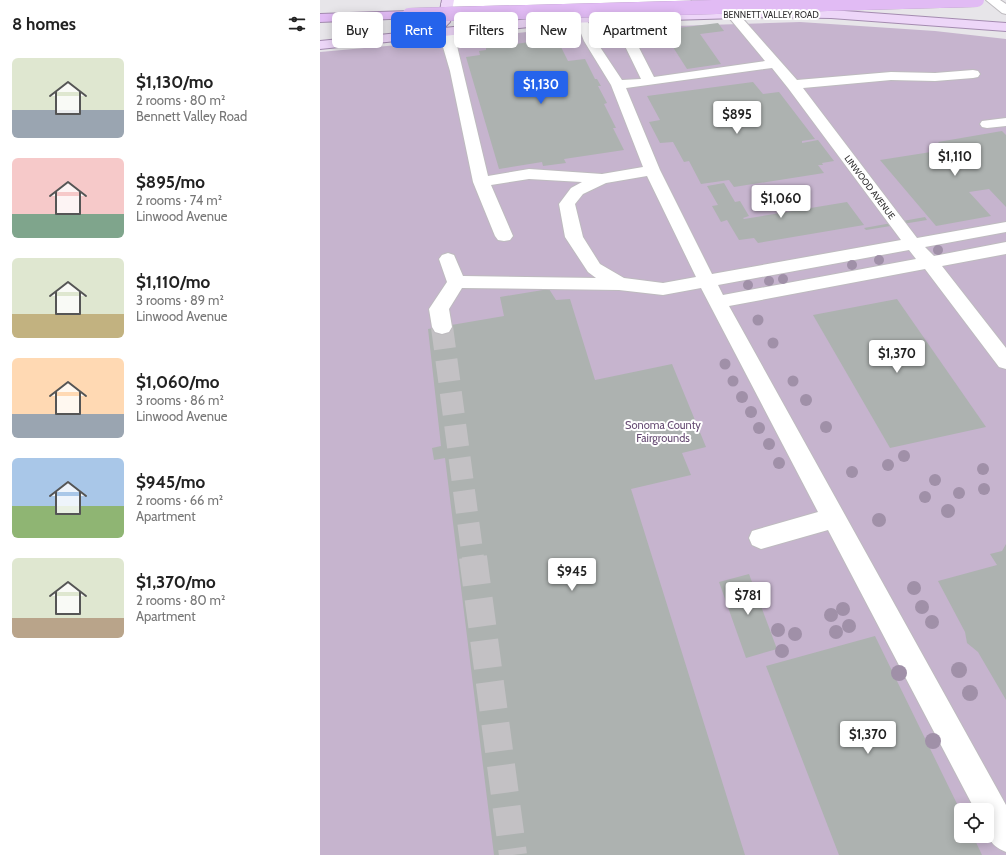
<!DOCTYPE html>
<html lang="en">
<head>
<meta charset="utf-8">
<style>
  body { margin:0; font-family:Cabin,sans-serif; background:#f2f2f2; color:#222; height:100vh; display:flex; flex-direction:column; font-size:15px; white-space:nowrap }
  * { box-sizing:border-box; margin:0 }
  p { font-size:13px; color:#767676 }
  .icon { flex:none; width:22px; height:22px; fill:none; stroke:currentColor; stroke-width:2; stroke-linecap:round; stroke-linejoin:round }
  .map { position:relative; flex:1; overflow:hidden }
  .side { display:flex; flex-direction:column; background:#fff; width:320px }
  .side>* { flex:none }
  .banner { position:absolute; left:12px; top:12px; width:380px; height:36px; display:flex; gap:8px }
  .controls { position:absolute; left:634px; top:803px; display:grid; gap:8px }
  .controls a { display:grid; place-items:center; width:40px; height:40px; border-radius:6px; background:#fff; box-shadow:0 2px 10px #0003; font-size:20px }
  .price { position:absolute; translate:-50% -34px; padding:0 9px; border-radius:4px; background:#fff; color:#222; font-size:13px; line-height:26px; filter:drop-shadow(0 1px 2px #0008) }
  .price::after { content:''; position:absolute; left:50%; top:24px; width:12px; height:9px; margin-left:-6px; background:inherit; clip-path:polygon(0 0,100% 0,50% 100%) }
  .price.selected { background:#2563eb; color:#fff }
  ul { padding:0; list-style:none }
  li { display:flex; align-items:center; gap:12px; height:100px; padding:0 12px }
  li span { display:grid; place-items:center; flex:none; width:112px; height:80px; border-radius:6px; color:#555 }
  li>.icon { margin-inline-start:auto }
  span .icon { width:48px; height:48px; fill:#fffc; stroke-width:1 }
  li b { font-size:17px }
  h2 { display:flex; justify-content:space-between; align-items:center; height:48px; padding:0 12px; font-size:17px }
  .pill { padding:0 14px; border-radius:6px; background:#fff; box-shadow:0 2px 10px #0003; font-size:14px; line-height:36px }
  .pill.selected { background:#2563eb; color:#fff }
  main { display:flex; flex:1; min-height:0 }
  .map>svg:first-child { display:block }
</style>
</head>
<body>
<main>
<section class="side">
<h2>8 homes<svg class="icon" aria-label="filters" viewBox="0 0 24 24"><path d="M4 7h16M4 17h16"/><circle cx="9" cy="7" r="2"/><circle cx="15" cy="17" r="2"/></svg></h2>
<ul>
<li><span style="background:linear-gradient(#dfe7d0 65%,#9aa5b1 0)"><svg class="icon" aria-label="home" viewBox="0 0 24 24"><path d="M3 11l9-7 9 7M6 9v11h12V9"/></svg></span><div><b>$1,130/mo</b><p>2 rooms · 80 m²</p><p>Bennett Valley Road</p></div></li>
<li><span style="background:linear-gradient(#f6c9c9 70%,#7fa58c 0)"><svg class="icon" aria-label="home" viewBox="0 0 24 24"><path d="M3 11l9-7 9 7M6 9v11h12V9"/></svg></span><div><b>$895/mo</b><p>2 rooms · 74 m²</p><p>Linwood Avenue</p></div></li>
<li><span style="background:linear-gradient(#dfe7d0 70%,#c2b280 0)"><svg class="icon" aria-label="home" viewBox="0 0 24 24"><path d="M3 11l9-7 9 7M6 9v11h12V9"/></svg></span><div><b>$1,110/mo</b><p>3 rooms · 89 m²</p><p>Linwood Avenue</p></div></li>
<li><span style="background:linear-gradient(#ffd9b3 70%,#9aa5b1 0)"><svg class="icon" aria-label="home" viewBox="0 0 24 24"><path d="M3 11l9-7 9 7M6 9v11h12V9"/></svg></span><div><b>$1,060/mo</b><p>3 rooms · 86 m²</p><p>Linwood Avenue</p></div></li>
<li><span style="background:linear-gradient(#a9c7e8 60%,#8fb573 0)"><svg class="icon" aria-label="home" viewBox="0 0 24 24"><path d="M3 11l9-7 9 7M6 9v11h12V9"/></svg></span><div><b>$945/mo</b><p>2 rooms · 66 m²</p><p>Apartment</p></div></li>
<li><span style="background:linear-gradient(#dfe7d0 75%,#b9a48a 0)"><svg class="icon" aria-label="home" viewBox="0 0 24 24"><path d="M3 11l9-7 9 7M6 9v11h12V9"/></svg></span><div><b>$1,370/mo</b><p>2 rooms · 80 m²</p><p>Apartment</p></div></li>
</ul>
</section>
<div class="map">
<svg width="686" height="855" viewBox="0 0 686 855">
  <rect width="100%" height="100%" fill="#e7e5e9"/>
  <path fill="#c6b4ce" fill-rule="evenodd" d="M480 22 615 31 686 39V855H0V52L89 44 226 30ZM641 810H667V836H641Z"/>
  <g fill="#adb2b0">
    <path d="M398 23 404 31 380 34 401 64 367 69 342 30Z"/>
    <path d="M217 41 219 44 226 43 227 47 240 45 248 61 265 59 275 79H277L281 86H278L287 103 284 104 296 128H293L304 150 244 159 246 163 223 166 222 162 179 169 146 57 160 55 159 51 166 50V48Z"/>
    <path d="M433 82 443 94 459 92 495 139 482 141V143L498 140 514 161 502 163 503 165H498L504 173 414 187 409 180 381 184 369 161 364 162 353 142 340 143 329 122 340 120 327 96Z"/>
    <path d="M682 131 686 135V207L669 189 649 192 671 216 616 226 560 160 611 152 612 154 627 151 618 142Z"/>
    <path d="M404 183 415 202 420 201 429 216 423 218 424 219 527 202 544 225 438 243 434 238 419 240 407 220 401 222 392 206 398 205 387 186Z"/>
    <path d="M605 217 607 220 546 230 544 228Z"/>
    <path d="M229 289 236 300 250 299 275 380 352 364 386 447 362 453 371 475 311 489 425 855H174L125 458 114 460 112 448 121 446 108 329 184 316 180 297Z"/>
    <path d="M577 299 666 427 570 448 493 315Z"/>
    <path d="M686 544V700L658 652 647 643 645 632 618 581 677 565 670 554 682 551Z"/>
    <path d="M429 574 457 649 426 658 399 582Z"/>
    <path d="M555 636 641 812V836H653L662 855H519L446 666Z"/>
  </g>
  <g fill="none" stroke-linecap="round" stroke-linejoin="round">
    <path stroke="#c3c1c4" stroke-width="22" stroke-dasharray="22 11" stroke-linecap="butt" d="M122 327 153 558"/>
    <path stroke="#c3c1c4" stroke-width="28" stroke-dasharray="28 14" stroke-linecap="butt" d="M153 557 193 855"/>
    <g stroke="#bebbbf" stroke-width="2">
      <g id="minor">
        <path d="M127 0H371L369 3 365 4 123 7 121 4 123 1Z"/>
        <path d="M666 0H680L686 4V14L682 13Z"/>
        <path d="M412 10 416 11 477 80 571 72 615 73 653 70 658 71 660 74 658 77 653 78 615 81 571 80 483 88 597 238 686 222V232L605 247 614 256 686 242V254L622 266 686 348V369L679 367 605 269 409 306 686 805V852C664 843 667 831 667 810H655L508 530 441 549 432 545 429 538 432 531 498 512 381 288 343 295 299 290 142 288 129 309 132 327 129 332 122 334 115 332 112 327 109 309 127 282 119 259 122 255 128 253 134 255 143 276 276 278 268 272 245 237 239 204 251 188 262 182 209 179 171 185 193 236 190 240 184 241 178 240 175 236 153 182 130 71 123 47V32L125 29H133L168 176 209 169 282 174 323 167 291 85 264 41 255 18 257 15H265L275 37 295 34 314 38 334 77 445 61 406 14 408 11ZM295 42 304 44 321 79 302 80 278 44ZM452 68 468 88 581 240 392 274 340 170 306 88ZM327 176 376 277 343 283 304 278 280 264 263 237 255 204 263 194 286 183ZM589 250 596 259 403 295 398 285Z"/>
        <path d="M686 118V126L667 128 662 127 660 124 662 121Z"/>
      </g>
    </g>
    <g stroke="#a48bb0" stroke-width="2">
      <path id="major" d="M122 0H134L130 22 124 28 246 15 451 9 511 10 686 23V31L511 18 451 17 246 23 0 49V41L108 30 118 21Z"/>
    </g>
    <g stroke="#a48bb0" stroke-width="2">
      <path id="highway" d="M89 11 93 12 95 15 93 18 0 22V14Z"/>
    </g>
    <use href="#minor" fill="#fff" fill-rule="evenodd"/>
    <use href="#major" fill="#edd6f8" fill-rule="evenodd"/>
    <use href="#highway" fill="#e1bbf4" fill-rule="evenodd"/>
    <g stroke="#a48bb0" stroke-width="14" stroke-linecap="butt">
      <path id="highway-bridge" d="M89 15 657 0"/>
    </g>
    <use href="#highway-bridge" stroke="#e1bbf4" stroke-width="14"/>
  </g>
  <g fill="#a090a8">
    <circle cx="618" cy="250" r="5"/>
    <circle cx="559" cy="260" r="5"/>
    <circle cx="532" cy="265" r="5"/>
    <circle cx="463" cy="279" r="5"/>
    <circle cx="449" cy="281" r="5"/>
    <circle cx="428" cy="285" r="5"/>
    <circle cx="438" cy="320" r="5.5"/>
    <circle cx="453" cy="343" r="5.5"/>
    <circle cx="405" cy="364" r="5.5"/>
    <circle cx="413" cy="381" r="5.5"/>
    <circle cx="473" cy="381" r="5.5"/>
    <circle cx="422" cy="397" r="6"/>
    <circle cx="486" cy="400" r="6"/>
    <circle cx="431" cy="412" r="6"/>
    <circle cx="506" cy="427" r="6"/>
    <circle cx="439" cy="428" r="6"/>
    <circle cx="449" cy="444" r="6"/>
    <circle cx="584" cy="456" r="6"/>
    <circle cx="459" cy="463" r="6"/>
    <circle cx="568" cy="465" r="6"/>
    <circle cx="663" cy="469" r="6"/>
    <circle cx="532" cy="472" r="6"/>
    <circle cx="615" cy="480" r="6"/>
    <circle cx="664" cy="489" r="6"/>
    <circle cx="639" cy="493" r="6"/>
    <circle cx="605" cy="497" r="6"/>
    <circle cx="628" cy="511" r="7"/>
    <circle cx="559" cy="520" r="7"/>
    <circle cx="594" cy="588" r="7"/>
    <circle cx="602" cy="607" r="7"/>
    <circle cx="523" cy="609" r="7"/>
    <circle cx="511" cy="615" r="7"/>
    <circle cx="612" cy="622" r="7"/>
    <circle cx="529" cy="626" r="7"/>
    <circle cx="458" cy="630" r="7"/>
    <circle cx="516" cy="632" r="7"/>
    <circle cx="475" cy="634" r="7"/>
    <circle cx="462" cy="651" r="7"/>
    <circle cx="639" cy="670" r="8"/>
    <circle cx="579" cy="673" r="8"/>
    <circle cx="650" cy="693" r="8"/>
    <circle cx="613" cy="741" r="8"/>
  </g>
  <g text-anchor="middle" dominant-baseline="central" stroke-width="4" stroke-linejoin="round" paint-order="stroke">
    <g font-size="9" fill="#323132" stroke="#fff">
      <text x="451" y="14">BENNETT VALLEY ROAD</text>
      <text transform="translate(550 187) rotate(53)">LINWOOD AVENUE</text>
    </g>
    <g font-size="11" fill="#654a72" stroke="#fff">
      <text x="343" y="425">Sonoma County<tspan x="343" dy="13">Fairgrounds</tspan></text>
    </g>
  </g>
</svg>
<div class="controls">
<a><svg class="icon" aria-label="locate" viewBox="0 0 24 24"><circle cx="12" cy="12" r="6"/><path d="M12 2v4M12 18v4M2 12h4M18 12h4"/></svg></a>
</div>
<b class="price selected" style="left:221px;top:105px">$1,130</b>
<b class="price" style="left:417px;top:135px">$895</b>
<b class="price" style="left:635px;top:177px">$1,110</b>
<b class="price" style="left:461px;top:219px">$1,060</b>
<b class="price" style="left:577px;top:374px">$1,370</b>
<b class="price" style="left:252px;top:592px">$945</b>
<b class="price" style="left:428px;top:616px">$781</b>
<b class="price" style="left:548px;top:755px">$1,370</b>
<div class="banner">
<a class="pill">Buy</a>
<a class="pill selected">Rent</a>
<a class="pill">Filters</a>
<a class="pill">New</a>
<a class="pill">Apartment</a>
</div>
</div>
</main>
</body>
</html>
